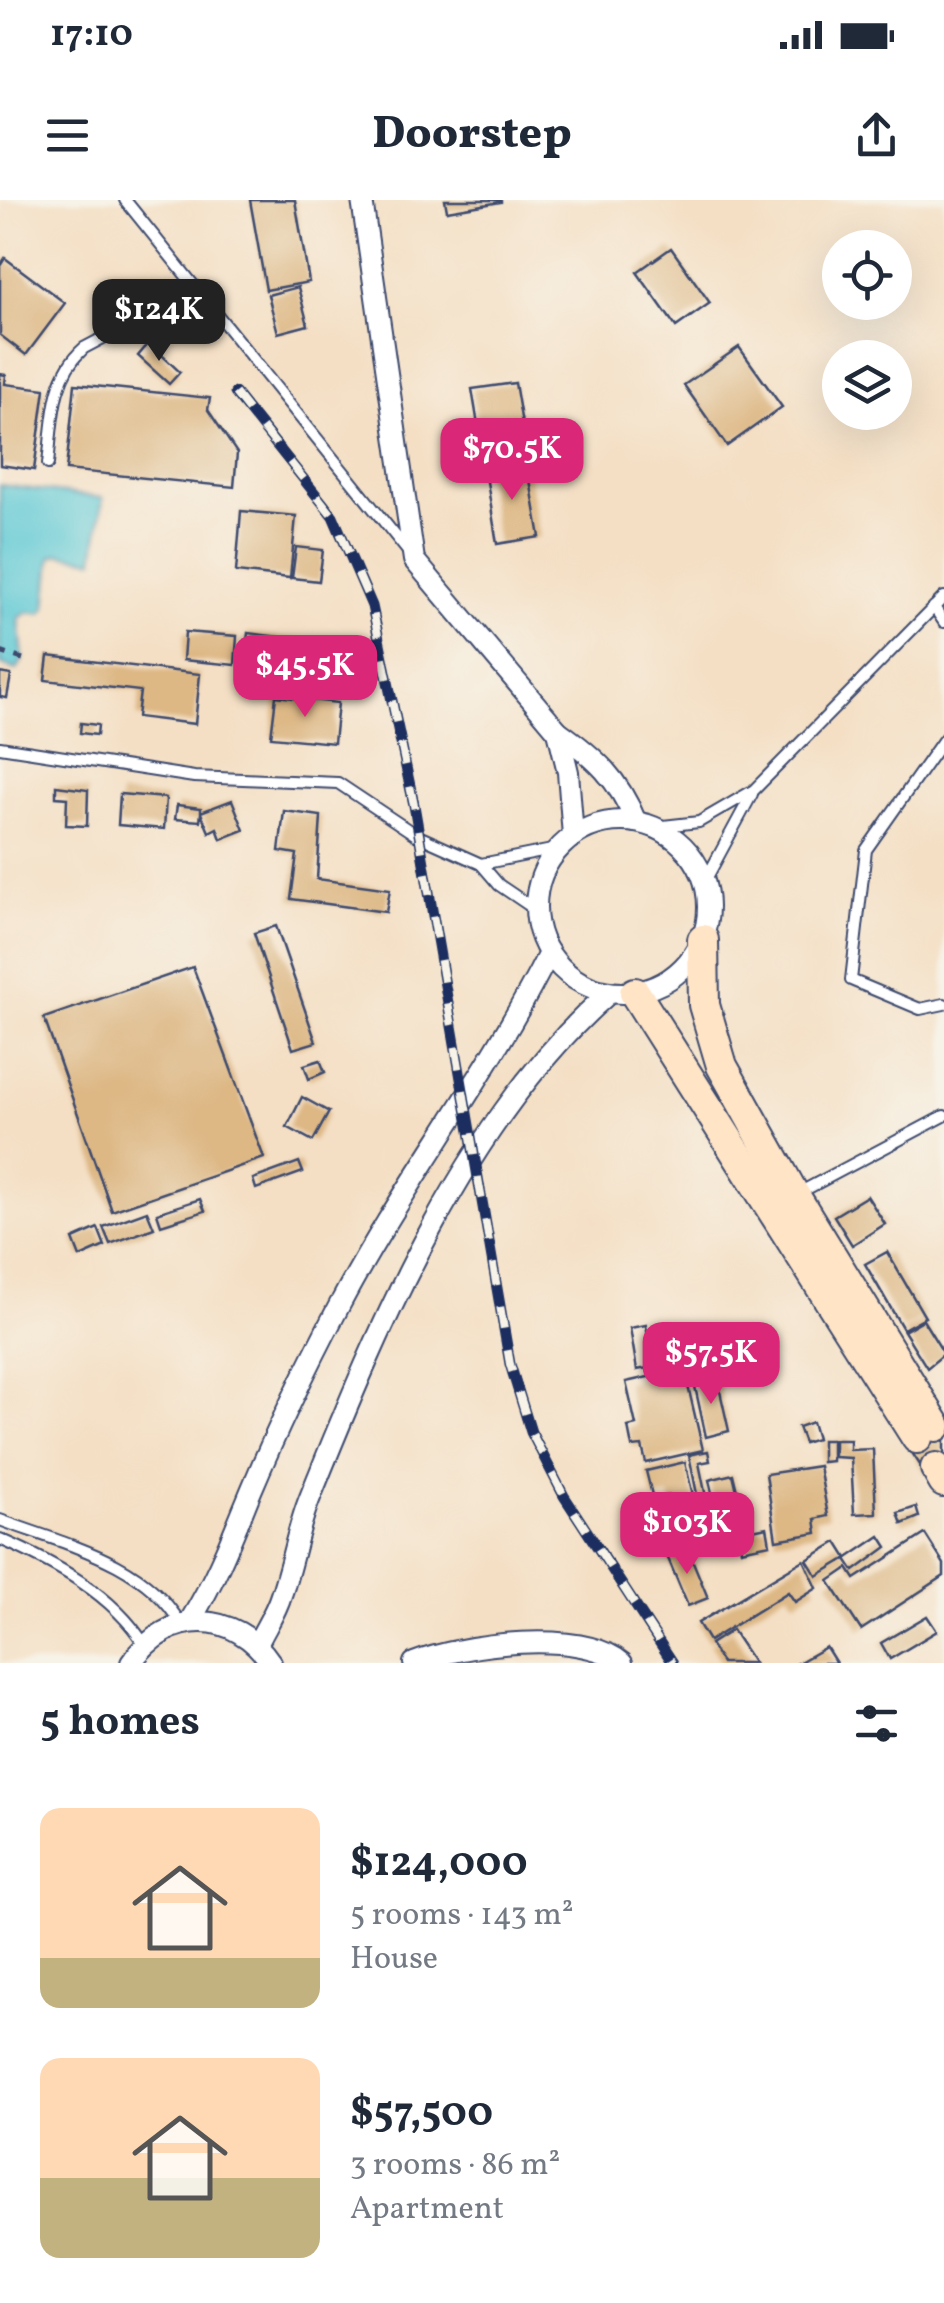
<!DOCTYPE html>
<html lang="en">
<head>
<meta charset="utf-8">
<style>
  body { margin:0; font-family:Vollkorn,serif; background:#f6f6f7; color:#1f2937; height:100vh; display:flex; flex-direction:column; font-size:38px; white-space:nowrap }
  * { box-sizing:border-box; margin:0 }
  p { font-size:32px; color:#747a83 }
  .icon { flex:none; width:55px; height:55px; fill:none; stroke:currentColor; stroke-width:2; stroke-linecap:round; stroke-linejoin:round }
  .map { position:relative; height:1463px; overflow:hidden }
  .side { display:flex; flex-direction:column; background:#fff; flex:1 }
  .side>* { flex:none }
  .fabs { position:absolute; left:822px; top:30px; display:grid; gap:20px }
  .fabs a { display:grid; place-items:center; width:90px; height:90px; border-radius:50%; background:#fff; box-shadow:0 10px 40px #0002; font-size:50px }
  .price { position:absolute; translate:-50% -85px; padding:0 22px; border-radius:20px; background:#db2777; color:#fff; font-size:32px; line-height:65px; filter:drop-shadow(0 2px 5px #0008) }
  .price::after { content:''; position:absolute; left:50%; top:60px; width:30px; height:22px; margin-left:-15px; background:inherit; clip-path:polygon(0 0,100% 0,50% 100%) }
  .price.selected { background:#222; color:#fff }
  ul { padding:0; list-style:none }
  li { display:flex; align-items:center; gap:30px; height:250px; padding:0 40px }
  li span { display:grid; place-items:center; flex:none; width:280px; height:200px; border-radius:20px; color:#555 }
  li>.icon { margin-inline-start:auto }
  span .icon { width:120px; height:120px; fill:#fffc; stroke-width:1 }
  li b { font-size:42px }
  h2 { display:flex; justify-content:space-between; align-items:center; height:120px; padding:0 40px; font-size:42px }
  .status { display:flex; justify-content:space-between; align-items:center; height:70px; padding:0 50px; background:#fff; direction:ltr }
  .status svg { height:28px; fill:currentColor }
  header { display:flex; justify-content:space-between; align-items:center; height:130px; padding:0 40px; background:#fff; font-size:45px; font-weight:800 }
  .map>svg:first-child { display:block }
</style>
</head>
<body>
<div class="status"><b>17:10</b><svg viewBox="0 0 49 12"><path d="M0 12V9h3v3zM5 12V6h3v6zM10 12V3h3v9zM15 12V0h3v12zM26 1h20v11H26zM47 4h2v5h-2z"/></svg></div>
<header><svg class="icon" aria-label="menu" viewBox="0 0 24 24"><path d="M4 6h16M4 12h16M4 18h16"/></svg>Doorstep<svg class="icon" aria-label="share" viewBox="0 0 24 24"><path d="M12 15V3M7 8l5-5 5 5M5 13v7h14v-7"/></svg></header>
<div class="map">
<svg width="944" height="1463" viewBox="0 0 944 1463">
  <rect width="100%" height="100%" fill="#f7f3e8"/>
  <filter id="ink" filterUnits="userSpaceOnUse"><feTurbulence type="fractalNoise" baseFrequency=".01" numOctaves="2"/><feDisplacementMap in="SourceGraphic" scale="20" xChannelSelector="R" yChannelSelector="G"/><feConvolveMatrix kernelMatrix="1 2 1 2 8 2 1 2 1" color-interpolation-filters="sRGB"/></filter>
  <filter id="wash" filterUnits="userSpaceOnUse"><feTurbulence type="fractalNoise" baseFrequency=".0048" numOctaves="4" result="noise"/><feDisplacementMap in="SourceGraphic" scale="40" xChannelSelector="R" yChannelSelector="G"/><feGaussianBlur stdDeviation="2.25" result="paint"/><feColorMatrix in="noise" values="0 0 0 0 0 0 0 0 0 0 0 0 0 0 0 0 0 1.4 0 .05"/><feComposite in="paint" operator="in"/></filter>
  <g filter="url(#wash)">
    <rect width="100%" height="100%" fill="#f4dfc4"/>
    <path fill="#5dc9d5" stroke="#3c7c9a" stroke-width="2.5" d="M0 285 103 298 94 360 58 354 51 357 46 408 41 414 28 412 19 418 23 459 17 470 0 464Z"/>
    <g id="blocks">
      <g fill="#ddb784">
        <path d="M250 0H295L309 82 266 90Z"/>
        <path d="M445 0H501V2L447 11Z"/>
        <path d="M671 48 710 103 676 127 637 72Z"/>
        <path d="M5 58 65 103 26 155 0 135V66Z"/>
        <path d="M298 87 308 125 278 133 268 95Z"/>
        <path d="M149 143 180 172 169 184 138 156Z"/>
        <path d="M739 147 782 207 727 246 684 185Z"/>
        <path d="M0 174 6 175 5 184 45 189 34 270 0 265Z"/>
        <path d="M515 183 528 259 485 266 472 189Z"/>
        <path d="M75 184 210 198 208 210 237 253 234 287 66 270Z"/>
        <path d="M527 263 540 337 497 344 485 269Z"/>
        <path d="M241 311 296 316 290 378 236 372Z"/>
        <path d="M296 347 323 350 319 381 292 378Z"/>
        <path d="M185 432 237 436 235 465 183 460Z"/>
        <path d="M248 433 342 445 337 486 243 473Z"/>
        <path d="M48 456 200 474 195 524 137 517 140 491 45 480Z"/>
        <path d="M0 473 11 475 7 498 0 497Z"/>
        <path d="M276 496 338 503 334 543 271 537Z"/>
        <path d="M81 523 98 525 97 535 80 533Z"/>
        <path d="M56 586 88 590 87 626 66 625 67 598 56 597Z"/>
        <path d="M120 594 166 598 164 629 118 625Z"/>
        <path d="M232 600 244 630 221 639 217 628 209 632 201 613 200 621 175 619 177 605 201 608V612Z"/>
        <path d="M284 611 321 616 317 679 390 689 386 712 291 699 297 654 279 651Z"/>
        <path d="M276 726 316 842 293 849 254 733Z"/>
        <path d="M193 767 264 958 112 1011 44 818Z"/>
        <path d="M320 860 325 872 309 879 304 865Z"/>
        <path d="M302 897 329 912 313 941 287 927Z"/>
        <path d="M299 962 303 972 256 989 253 979Z"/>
        <path d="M867 996 885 1024 852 1045 834 1016Z"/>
        <path d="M200 999 205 1011 161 1025 157 1013Z"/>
        <path d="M147 1011 154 1028 110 1044 103 1027Z"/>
        <path d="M98 1028 105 1046 80 1057 73 1039Z"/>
        <path d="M887 1052 925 1117 903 1129 865 1064Z"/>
        <path d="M923 1120 944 1154 927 1168 904 1131Z"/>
        <path d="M646 1125 653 1167 637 1170 630 1128Z"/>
        <path d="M684 1169 703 1250 646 1263 642 1246 632 1247 628 1227 636 1225 626 1182Z"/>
        <path d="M717 1178 729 1231 706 1237 694 1182Z"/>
        <path d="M944 1221V1263L926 1274 907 1245Z"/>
        <path d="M812 1222 817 1239 804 1243 798 1227Z"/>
        <path d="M822 1240H832V1261L822 1262Z"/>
        <path d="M834 1240H850V1250L873 1249 876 1313 854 1314 851 1258 834 1257Z"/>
        <path d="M708 1251 710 1261 699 1263 706 1297 698 1299 689 1255Z"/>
        <path d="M685 1262 701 1329 678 1334 669 1295 653 1299 646 1271Z"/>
        <path d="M819 1266 828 1316 815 1319 817 1333 776 1340 766 1274Z"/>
        <path d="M733 1274 744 1320 704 1329 699 1310 715 1306 709 1280Z"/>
        <path d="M916 1307 919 1317 902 1324 898 1313Z"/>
        <path d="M767 1327 770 1344 741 1350 738 1333Z"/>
        <path d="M925 1334 944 1364V1376L861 1430 829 1381 848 1368 855 1379Z"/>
        <path d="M880 1336 887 1347 854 1371 846 1359Z"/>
        <path d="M837 1342 847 1358 817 1376 807 1360Z"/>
        <path d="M687 1347 708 1398 688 1406 667 1356Z"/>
        <path d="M804 1360 817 1388 795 1402 788 1392 709 1441 698 1423Z"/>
        <path d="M927 1416 937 1431 890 1459 881 1443Z"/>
        <path d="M732 1430 754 1463H722L710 1444Z"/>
        <path d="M826 1447 836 1463H798Z"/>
      </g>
    </g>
  </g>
  <g filter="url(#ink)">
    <use href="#blocks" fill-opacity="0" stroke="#3c496d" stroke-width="2.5"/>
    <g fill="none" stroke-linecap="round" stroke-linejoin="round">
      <g stroke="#3c496d" stroke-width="14">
        <g id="lane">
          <path d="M125 0 410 354"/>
          <path d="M48 264C53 222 51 177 84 148L198 88"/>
          <path d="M934 407 944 422"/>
          <path d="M944 539 866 650 851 780 920 809 944 804"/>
          <path d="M0 547 194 577 338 583 416 635 481 664 499 685 536 710"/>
          <path d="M654 627 699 622 754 590 944 397"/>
          <path d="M481 664 557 649"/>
          <path d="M705 681 752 594"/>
          <path d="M795 995 944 916"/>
          <path d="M0 1320C64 1344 144 1361 180 1423"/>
          <path d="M0 1339C53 1362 113 1394 144 1444"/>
        </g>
      </g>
      <g stroke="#3c496d" stroke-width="24">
        <g id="street">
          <path d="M362 0 414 360 558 531"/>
          <circle cx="622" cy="707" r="86"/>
          <path d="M573 636 568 572 558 531C596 558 618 578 636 622"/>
          <path d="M190 1421C216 1379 232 1337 251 1291 277 1229 308 1165 339 1106 403 984 488 876 549 753"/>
          <path d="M258 1443C265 1428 276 1412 281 1395 292 1364 297 1331 309 1300 379 1126 465 919 609 793"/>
          <path d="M131 1463C168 1408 235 1409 271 1463"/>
          <path d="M414 1463C462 1444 581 1428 622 1463"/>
        </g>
      </g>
      <g stroke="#3c496d" stroke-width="34">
        <g id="secondary">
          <path d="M703 740 704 805 722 866 794 995 936 1226"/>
          <path d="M635 793 917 1238"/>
          <path d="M936 1268 944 1282"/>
        </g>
      </g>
      <path stroke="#3c496d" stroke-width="5" stroke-dasharray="8 8" stroke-linecap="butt" d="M0 452 23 459"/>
      <use href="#lane" stroke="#fff" stroke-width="10"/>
      <use href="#street" stroke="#fff" stroke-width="20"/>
      <use href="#secondary" stroke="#ffe4c6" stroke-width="30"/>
      <g stroke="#1b2f5e" stroke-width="11">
        <path id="rail" d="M235 193 333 316 372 406 414 605 510 1164 531 1232 564 1296 673 1463"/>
      </g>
      <use href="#rail" stroke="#f7f3e8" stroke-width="8" stroke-dasharray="22" stroke-linecap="butt"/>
    </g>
  </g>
</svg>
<div class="fabs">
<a><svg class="icon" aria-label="locate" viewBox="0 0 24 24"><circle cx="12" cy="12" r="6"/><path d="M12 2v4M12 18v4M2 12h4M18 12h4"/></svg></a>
<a><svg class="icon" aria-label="layers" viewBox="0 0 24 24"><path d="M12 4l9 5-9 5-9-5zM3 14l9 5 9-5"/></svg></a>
</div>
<b class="price selected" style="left:159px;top:164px">$124K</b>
<b class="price" style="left:512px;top:303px">$70.5K</b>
<b class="price" style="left:305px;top:520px">$45.5K</b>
<b class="price" style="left:711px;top:1207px">$57.5K</b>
<b class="price" style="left:687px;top:1377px">$103K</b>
</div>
<section class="side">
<h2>5 homes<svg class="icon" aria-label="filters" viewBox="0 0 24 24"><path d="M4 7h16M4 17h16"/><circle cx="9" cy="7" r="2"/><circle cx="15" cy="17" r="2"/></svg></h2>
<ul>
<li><span style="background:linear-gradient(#ffd9b3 75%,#c2b280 0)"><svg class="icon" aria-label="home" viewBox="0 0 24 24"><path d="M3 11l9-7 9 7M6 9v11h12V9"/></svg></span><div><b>$124,000</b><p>5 rooms · 143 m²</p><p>House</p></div></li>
<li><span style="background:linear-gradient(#ffd9b3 60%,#c2b280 0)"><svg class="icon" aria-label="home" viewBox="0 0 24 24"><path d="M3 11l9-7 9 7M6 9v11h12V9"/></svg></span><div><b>$57,500</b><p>3 rooms · 86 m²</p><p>Apartment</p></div></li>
</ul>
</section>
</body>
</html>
